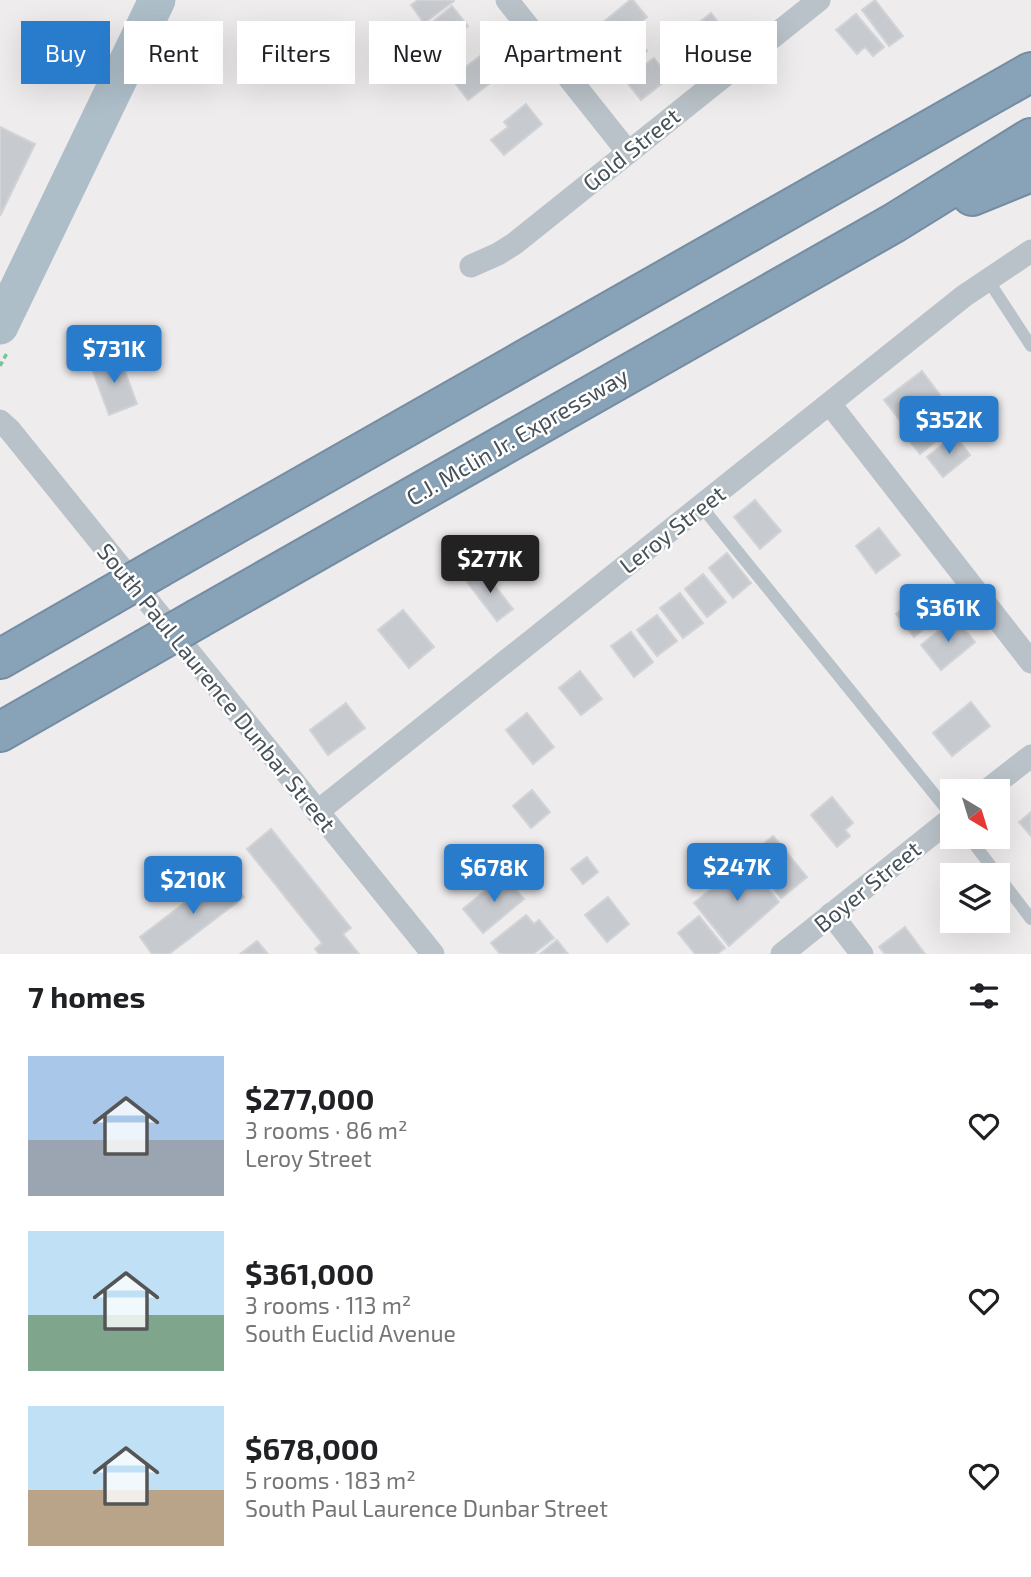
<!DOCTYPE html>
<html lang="en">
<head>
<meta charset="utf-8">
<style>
  body { margin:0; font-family:"Exo 2",sans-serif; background:#f2f2f2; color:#202124; height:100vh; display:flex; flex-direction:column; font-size:26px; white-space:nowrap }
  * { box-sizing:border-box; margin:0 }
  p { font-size:23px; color:#757577 }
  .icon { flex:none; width:38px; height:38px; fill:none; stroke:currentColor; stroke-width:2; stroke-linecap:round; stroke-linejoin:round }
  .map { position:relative; height:954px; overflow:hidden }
  .panel { display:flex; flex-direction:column; background:#fff; flex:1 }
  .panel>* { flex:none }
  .top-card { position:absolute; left:21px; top:21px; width:990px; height:63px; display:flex; gap:14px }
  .needle { width:46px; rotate:142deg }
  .buttons { position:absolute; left:940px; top:779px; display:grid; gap:14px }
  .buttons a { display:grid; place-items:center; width:70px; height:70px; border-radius:0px; background:#fff; box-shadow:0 7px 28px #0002; font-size:35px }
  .price { position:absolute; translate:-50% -60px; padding:0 16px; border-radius:7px; background:#297ccc; color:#fff; font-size:23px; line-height:46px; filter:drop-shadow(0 2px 4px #0008) }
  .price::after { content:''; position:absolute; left:50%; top:42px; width:21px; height:16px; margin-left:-10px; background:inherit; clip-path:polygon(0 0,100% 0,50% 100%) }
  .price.selected { background:#222; color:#fff }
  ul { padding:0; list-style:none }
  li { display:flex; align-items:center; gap:21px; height:175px; padding:0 28px }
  li span { display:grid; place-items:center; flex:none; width:196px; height:140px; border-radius:0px; color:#555 }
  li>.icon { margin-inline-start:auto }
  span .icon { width:84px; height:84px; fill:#fffc; stroke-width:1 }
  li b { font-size:30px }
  h2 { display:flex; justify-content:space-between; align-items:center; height:84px; padding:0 28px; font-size:30px }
  .chip { padding:0 24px; border-radius:0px; background:#fff; box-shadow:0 7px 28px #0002; font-size:24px; line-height:63px }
  .chip.selected { background:#297ccc; color:#fff }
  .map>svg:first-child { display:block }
</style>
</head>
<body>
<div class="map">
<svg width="1031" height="954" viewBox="0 0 1031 954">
  <rect width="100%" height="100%" fill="#efeced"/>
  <g fill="#c7cacf" stroke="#d1d3d7" stroke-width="2">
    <path d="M418 0H454V1L424 23 411 5Z"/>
    <path d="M630 0H633L647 17 615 44 600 25Z"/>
    <path d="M875 0 903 36 889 46 862 10Z"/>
    <path d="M452 6 468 26 433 56 417 35Z"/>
    <path d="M711 13 723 28 707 41 695 26Z"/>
    <path d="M856 14 884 47 873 56 865 47 857 54 836 30Z"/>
    <path d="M633 32 647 51 620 72 606 53Z"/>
    <path d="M495 45 511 67 468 100 451 78Z"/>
    <path d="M654 58 669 78 641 100 625 80Z"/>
    <path d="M526 104 542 124 504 155 491 140 508 127 504 122Z"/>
    <path d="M0 127 35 144 0 216Z"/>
    <path d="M119 355 137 404 109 415 91 366Z"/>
    <path d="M922 371 940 395 902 423 884 400Z"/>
    <path d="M934 407 952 428 920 454 903 433Z"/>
    <path d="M955 435 970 455 943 477 927 457Z"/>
    <path d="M755 500 781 531 760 549 734 517Z"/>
    <path d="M879 528 900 555 876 573 856 546Z"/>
    <path d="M727 553 751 583 733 598 709 568Z"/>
    <path d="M482 569 513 609 497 621 467 582Z"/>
    <path d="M703 574 726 602 707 617 685 589Z"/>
    <path d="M928 587 947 610 914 637 896 614Z"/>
    <path d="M680 593 703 623 683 638 660 608Z"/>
    <path d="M403 610 434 647 409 668 378 630Z"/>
    <path d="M657 615 677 641 657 656 637 630Z"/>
    <path d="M955 618 975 642 941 670 921 645Z"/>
    <path d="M631 632 653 662 634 677 611 646Z"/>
    <path d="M580 671 602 699 581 715 559 688Z"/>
    <path d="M971 702 990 726 952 756 933 733Z"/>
    <path d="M346 703 365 728 328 755 310 730Z"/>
    <path d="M527 713 554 747 533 764 506 730Z"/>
    <path d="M532 790 550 812 531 828 513 806Z"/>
    <path d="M832 797 853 823 845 830 850 836 837 847 811 815Z"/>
    <path d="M1031 812V836L1019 822Z"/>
    <path d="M271 829 351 928 343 934 359 954H319L315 949 322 943 247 849Z"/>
    <path d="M773 836 807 877 781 898 747 858Z"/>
    <path d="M587 857 598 872 583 884 571 869Z"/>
    <path d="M746 861 779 902 729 946 694 903Z"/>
    <path d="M225 872 244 897 169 954H152L140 937Z"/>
    <path d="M504 875 524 899 483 933 463 909Z"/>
    <path d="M608 897 629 924 607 942 585 915Z"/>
    <path d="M526 915 534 924 539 920 554 938 533 954H500L491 943Z"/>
    <path d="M699 916 725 948 717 954H695L678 933Z"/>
    <path d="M905 927 925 954H885L879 947Z"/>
    <path d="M557 940 568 954H540Z"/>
    <path d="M257 941 268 954H240Z"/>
  </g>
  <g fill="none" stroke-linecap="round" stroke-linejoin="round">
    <g stroke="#748da3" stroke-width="42">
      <g id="motorway">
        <path d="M972 196 1031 172"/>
        <path d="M160 567 1031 72"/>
        <path d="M199 618 894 223 1031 138"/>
        <path d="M0 659 108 597"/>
        <path d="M0 732 145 649"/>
      </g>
    </g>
    <path stroke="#79c49a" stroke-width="3.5" stroke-dasharray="5 3.5" stroke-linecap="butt" d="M0 366 7 353"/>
    <g stroke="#b9c2c8" stroke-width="12">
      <path d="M988 280 1031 346"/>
      <path d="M701 506 952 816"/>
      <path d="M968 836 1031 919"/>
    </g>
    <g stroke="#b9c2c8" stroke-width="23">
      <path d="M507 0 627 151"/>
      <path d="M471 266 498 254 514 244 819 0"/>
      <path d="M830 404 1031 662"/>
      <path d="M0 421 9 429 433 954"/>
      <path d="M986 791 1031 756"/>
      <path d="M317 812 964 296 1031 251"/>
      <path d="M831 914 862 954"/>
      <path d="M782 954 952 818"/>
    </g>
    <path stroke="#aebec9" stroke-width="37" d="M0 326 157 0"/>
    <use href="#motorway" stroke="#88a2b7" stroke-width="38"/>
    <g stroke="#748da3" stroke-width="42" stroke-linecap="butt">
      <g id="motorway-bridge">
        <path d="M108 597 160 567"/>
        <path d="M145 649 199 618"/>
      </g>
    </g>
    <use href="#motorway-bridge" stroke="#88a2b7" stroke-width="38"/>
  </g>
  <g text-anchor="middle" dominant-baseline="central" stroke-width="5" stroke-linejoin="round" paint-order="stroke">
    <g font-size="23" fill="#475158" stroke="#fff">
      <text transform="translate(631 149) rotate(-39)">Gold Street</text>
      <text transform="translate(517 436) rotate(-30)">C.J. Mclin Jr. Expressway</text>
      <text transform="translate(672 529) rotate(-38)">Leroy Street</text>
      <text transform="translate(217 687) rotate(51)">South Paul Laurence Dunbar Street</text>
      <text transform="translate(867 886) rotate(-39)">Boyer Street</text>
    </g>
  </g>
</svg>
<div class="buttons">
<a><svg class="needle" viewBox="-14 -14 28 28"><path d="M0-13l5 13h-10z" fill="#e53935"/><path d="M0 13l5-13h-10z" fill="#757577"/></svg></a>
<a><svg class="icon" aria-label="layers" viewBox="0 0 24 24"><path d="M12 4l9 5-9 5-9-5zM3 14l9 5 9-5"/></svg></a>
</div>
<b class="price" style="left:114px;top:385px">$731K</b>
<b class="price" style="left:949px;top:456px">$352K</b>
<b class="price selected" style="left:490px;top:595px">$277K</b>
<b class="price" style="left:948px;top:644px">$361K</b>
<b class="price" style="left:737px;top:903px">$247K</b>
<b class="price" style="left:494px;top:904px">$678K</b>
<b class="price" style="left:193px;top:916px">$210K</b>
<div class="top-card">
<a class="chip selected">Buy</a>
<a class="chip">Rent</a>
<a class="chip">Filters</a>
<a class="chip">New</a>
<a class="chip">Apartment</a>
<a class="chip">House</a>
</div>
</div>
<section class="panel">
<h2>7 homes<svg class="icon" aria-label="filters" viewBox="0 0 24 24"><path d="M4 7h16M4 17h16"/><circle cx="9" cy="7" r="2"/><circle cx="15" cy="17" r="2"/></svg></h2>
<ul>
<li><span style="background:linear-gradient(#a9c7e8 60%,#9aa5b1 0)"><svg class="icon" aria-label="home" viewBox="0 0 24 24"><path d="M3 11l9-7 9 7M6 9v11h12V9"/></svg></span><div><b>$277,000</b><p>3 rooms · 86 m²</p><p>Leroy Street</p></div><svg class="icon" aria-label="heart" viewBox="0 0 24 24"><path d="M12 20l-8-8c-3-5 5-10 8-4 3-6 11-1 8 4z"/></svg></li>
<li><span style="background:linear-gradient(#bfe0f5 60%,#7fa58c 0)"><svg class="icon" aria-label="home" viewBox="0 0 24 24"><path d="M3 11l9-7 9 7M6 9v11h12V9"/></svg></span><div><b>$361,000</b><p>3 rooms · 113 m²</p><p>South Euclid Avenue</p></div><svg class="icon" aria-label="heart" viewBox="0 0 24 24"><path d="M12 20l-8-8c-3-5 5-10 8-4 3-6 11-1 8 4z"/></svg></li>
<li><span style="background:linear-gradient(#bfe0f5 60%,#b9a48a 0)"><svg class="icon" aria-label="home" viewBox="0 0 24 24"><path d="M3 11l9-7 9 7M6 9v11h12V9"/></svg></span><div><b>$678,000</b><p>5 rooms · 183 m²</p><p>South Paul Laurence Dunbar Street</p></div><svg class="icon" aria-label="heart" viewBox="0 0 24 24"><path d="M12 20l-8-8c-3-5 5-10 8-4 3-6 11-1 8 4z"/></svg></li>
</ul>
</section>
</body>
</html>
